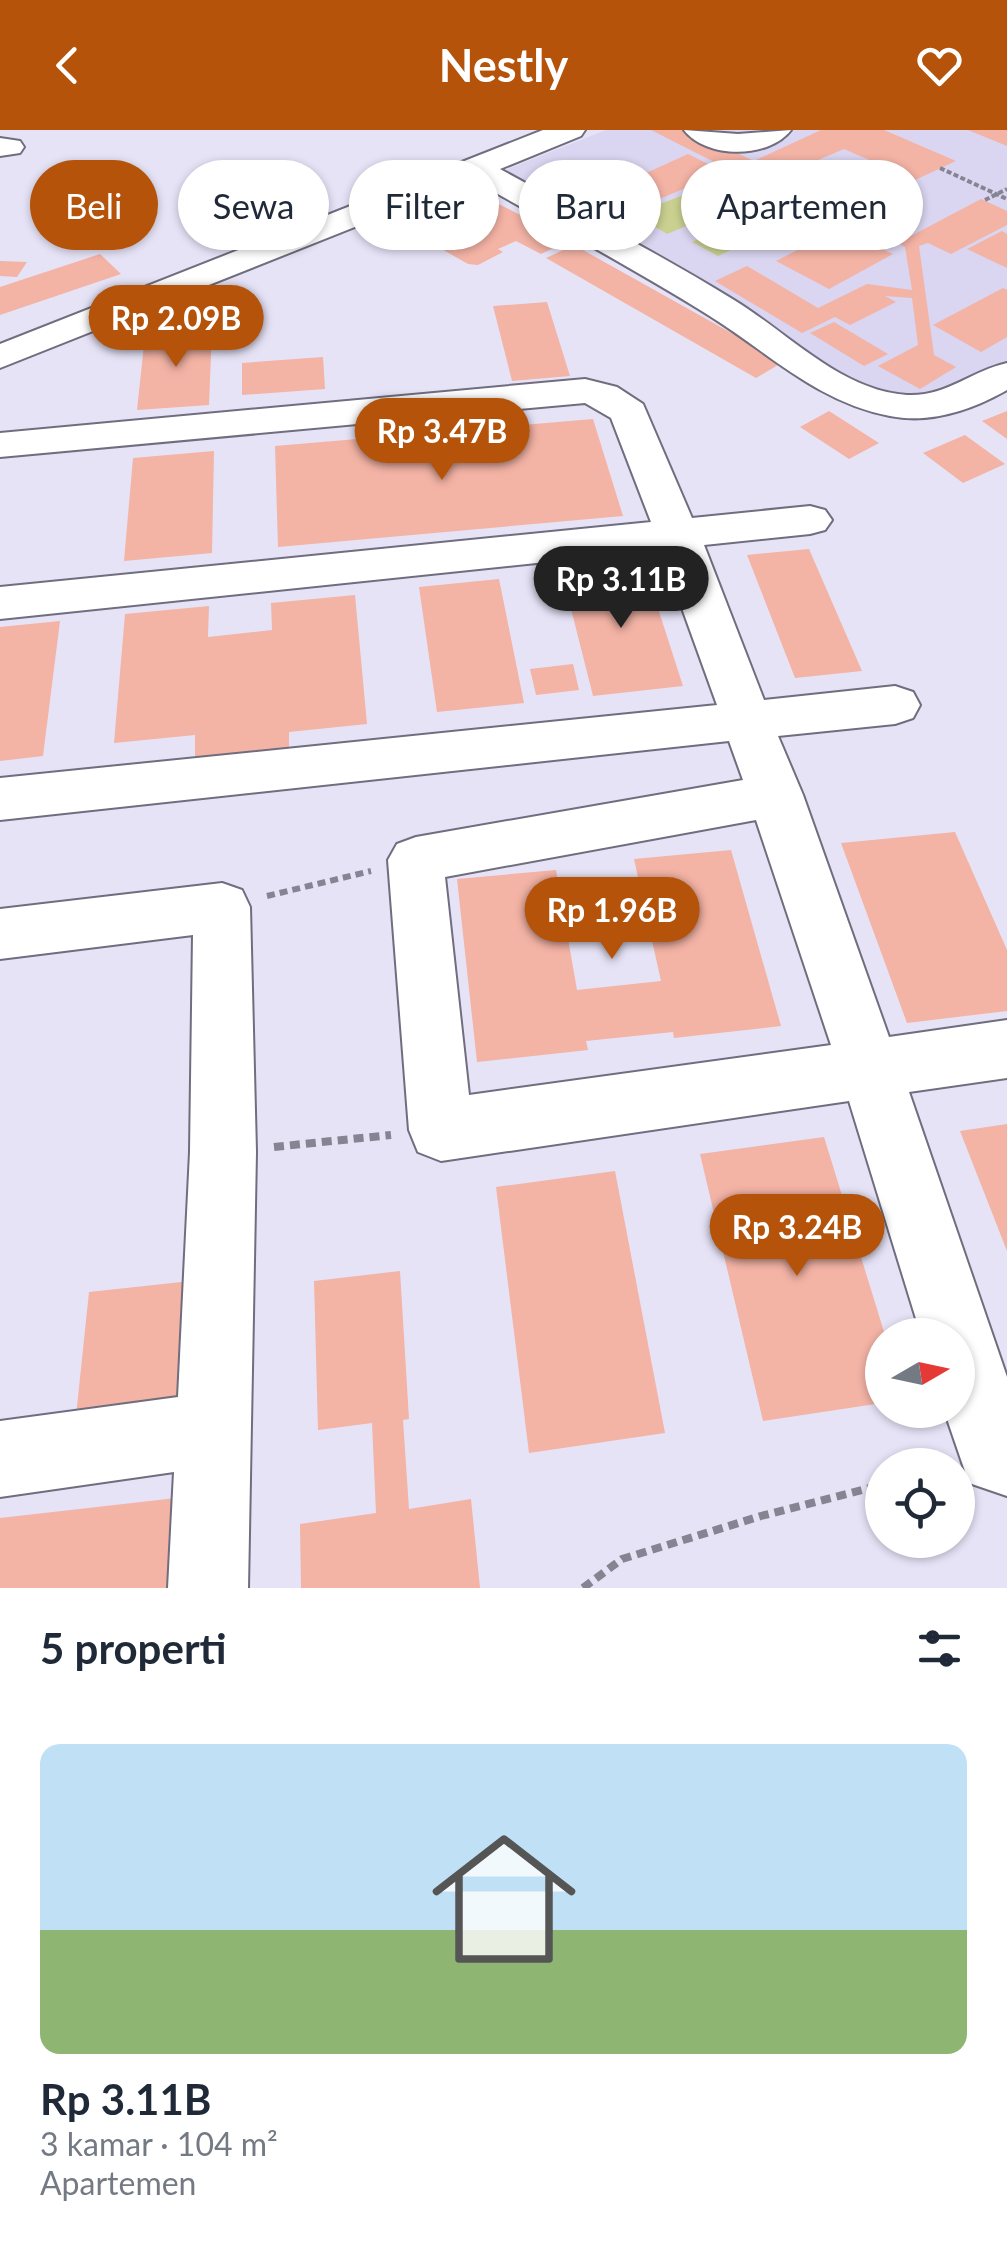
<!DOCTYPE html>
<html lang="id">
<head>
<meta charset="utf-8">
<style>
  body { margin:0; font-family:Lato,sans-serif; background:#f6f6f7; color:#1f2937; height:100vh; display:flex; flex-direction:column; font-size:38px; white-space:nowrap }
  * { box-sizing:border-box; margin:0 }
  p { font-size:32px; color:#747a83 }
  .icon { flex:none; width:55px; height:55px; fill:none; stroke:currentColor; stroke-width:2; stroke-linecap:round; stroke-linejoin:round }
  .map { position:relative; height:1458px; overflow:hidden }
  .side { display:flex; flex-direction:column; background:#fff; flex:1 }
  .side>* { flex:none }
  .banner { position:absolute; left:30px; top:30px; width:948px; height:90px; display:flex; gap:20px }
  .needle { width:65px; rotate:81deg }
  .buttons { position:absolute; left:865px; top:1188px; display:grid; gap:20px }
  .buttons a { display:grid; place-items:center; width:110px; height:110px; border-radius:50%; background:#fff; box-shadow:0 2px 8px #0004; font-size:50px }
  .price { position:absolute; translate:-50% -85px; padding:0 22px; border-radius:35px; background:#b45309; color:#fff; font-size:32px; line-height:65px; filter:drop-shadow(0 2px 5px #0008) }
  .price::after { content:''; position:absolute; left:50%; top:60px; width:30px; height:22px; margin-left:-15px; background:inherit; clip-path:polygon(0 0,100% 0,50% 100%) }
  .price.active { background:#222; color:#fff }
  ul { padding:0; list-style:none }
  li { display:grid; align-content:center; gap:20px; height:530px; padding:0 40px }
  li span { display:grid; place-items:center; height:310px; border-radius:20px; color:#555 }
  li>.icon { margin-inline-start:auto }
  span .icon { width:180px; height:180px; fill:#fffc; stroke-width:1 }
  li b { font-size:42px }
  h2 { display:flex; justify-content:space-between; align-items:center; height:120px; padding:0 40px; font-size:42px }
  .chip { padding:0 35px; border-radius:45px; background:#fff; box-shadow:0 2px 8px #0004; font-size:35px; line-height:90px }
  .chip.active { background:#b45309; color:#fff }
  header { display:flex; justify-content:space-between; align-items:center; height:130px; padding:0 40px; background:#b45309; color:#fff; font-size:45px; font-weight:700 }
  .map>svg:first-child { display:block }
</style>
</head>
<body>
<header><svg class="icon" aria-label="back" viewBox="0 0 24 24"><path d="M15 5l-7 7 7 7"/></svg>Nestly<svg class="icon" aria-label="heart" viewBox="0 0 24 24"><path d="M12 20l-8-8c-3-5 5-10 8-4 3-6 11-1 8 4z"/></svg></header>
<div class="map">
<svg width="1007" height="1458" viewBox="0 0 1007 1458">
  <rect width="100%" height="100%" fill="#e6e3f7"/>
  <path fill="#dad5f0" d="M606 0H1007V243L957 263 903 268 864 260 824 231 503 41Z"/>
  <g fill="#cad08f">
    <path d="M707 56 739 74 667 104 634 84Z"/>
    <path d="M753 84 779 97 718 126 692 112Z"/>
  </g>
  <g fill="#f3b3a5">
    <path d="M651 0H688L754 31 821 0H884L956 31 915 50 844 19 797 39 876 76 862 83 909 107 981 69 1007 81V95L951 124 928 113 919 116 934 225 956 237 920 259 878 236 918 215 912 168 885 166 896 172 850 195 835 187 802 203 715 151 747 136 818 178 867 154 912 160 905 117 887 106 872 114 893 124 829 159 776 131 840 98 859 108 874 100 852 88 831 99 722 46 732 41Z"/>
    <path d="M968 0H1007V16Z"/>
    <path d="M688 24 724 42 621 85 604 76 648 57 633 49Z"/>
    <path d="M566 31 624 62 593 76 535 44Z"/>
    <path d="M479 64 530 90 527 92 566 112 541 124 516 111 498 119 503 122 478 135 468 134 424 109 472 87 452 76Z"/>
    <path d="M422 83 444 98 407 112 386 97Z"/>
    <path d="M1002 101 1007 104V138L967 119Z"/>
    <path d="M574 115 783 232 756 248 546 128Z"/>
    <path d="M100 124 121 144 0 185V157Z"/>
    <path d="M0 131 27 132 17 147 0 146Z"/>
    <path d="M1003 158 1007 160V207L981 222 933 195Z"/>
    <path d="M547 172 570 246 512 251 493 176Z"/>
    <path d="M834 192 888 224 864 236 810 203Z"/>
    <path d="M212 200 209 275 137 280 145 205Z"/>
    <path d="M323 227 325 259 242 265V233Z"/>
    <path d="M829 281 879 313 849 329 800 297Z"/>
    <path d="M1007 281V309L982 291Z"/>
    <path d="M593 289 623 386 278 417 275 316Z"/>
    <path d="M965 305 1005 334 963 353 923 323Z"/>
    <path d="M214 321 212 423 124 431 133 328Z"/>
    <path d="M809 419 862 541 795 548 747 425Z"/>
    <path d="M644 435 683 556 593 566 562 443Z"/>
    <path d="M499 449 524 573 437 582 419 457Z"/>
    <path d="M355 465 367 594 289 602V624L195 634V605L114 613 125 484 209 476 208 507 272 500 271 473Z"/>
    <path d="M60 491 43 626 0 631V497Z"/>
    <path d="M573 534 579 560 536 565 530 539Z"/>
    <path d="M955 702 1007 820V881L907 893 841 713Z"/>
    <path d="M731 720 781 896 674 908 673 902 586 911 588 920 477 932 457 749 556 740 577 860 661 851 634 729Z"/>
    <path d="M1007 994V1121L960 1001Z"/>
    <path d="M824 1007 885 1205 882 1273 763 1291 700 1024Z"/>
    <path d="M615 1041 665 1303 529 1323 496 1057Z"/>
    <path d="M400 1141 409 1289 403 1290 409 1379 471 1369 480 1458H301L300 1394 376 1383 372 1293 318 1300 314 1151Z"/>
    <path d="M200 1150 193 1273 76 1286 89 1162Z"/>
    <path d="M185 1367 180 1458H0V1388Z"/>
  </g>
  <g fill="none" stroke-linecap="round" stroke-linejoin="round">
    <g stroke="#706d7e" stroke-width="4">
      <g id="minor">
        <path d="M543 0H585L581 6 500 39C578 82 658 123 734 170 787 202 841 261 907 265 946 267 971 241 1007 233V260C972 280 930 294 890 286 816 272 767 221 705 183 629 136 551 94 473 50L0 238V214Z"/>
        <path d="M684 0 738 4 791 0C769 29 706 29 684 0Z"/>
        <path d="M0 8 20 11 24 17 20 23 0 26Z"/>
        <path d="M585 249 617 257 643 274 692 388 810 376 825 380 832 390 825 400 810 404 704 415 764 570 895 556 913 562 920 575 913 588 895 594 778 606 803 665 889 907 1007 890V948L909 962 1007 1247V1366L969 1353 944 1280H958V1205H921L849 971 441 1031 418 1022 409 1000 388 730 397 714 416 707 743 650 729 611 0 690V648L717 575 661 420 0 489V457L651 392 611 288 585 273 0 327V303ZM756 690 831 915 469 965 445 747Z"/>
        <path d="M222 753 242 760 250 777 256 1022 248 1458H168L174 1342 0 1367V1291L178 1267 190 1022 193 805 0 829V779Z"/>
      </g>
    </g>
    <g stroke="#868492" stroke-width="4" stroke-dasharray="5 2.5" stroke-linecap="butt">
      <path d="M940 38 1007 69"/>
      <path d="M985 70 1007 59"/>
    </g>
    <path stroke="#868492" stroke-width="6" stroke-dasharray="8 5" stroke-linecap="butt" d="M267 766 371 741"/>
    <g stroke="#868492" stroke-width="8" stroke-dasharray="10 6" stroke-linecap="butt">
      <path d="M274 1017 391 1005"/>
      <path d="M583 1458 622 1429 761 1386 882 1355"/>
    </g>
    <use href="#minor" fill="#fff" fill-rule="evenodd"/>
  </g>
</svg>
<div class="buttons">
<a><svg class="needle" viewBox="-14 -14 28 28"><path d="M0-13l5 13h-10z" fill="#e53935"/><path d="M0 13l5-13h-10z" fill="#747a83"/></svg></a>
<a><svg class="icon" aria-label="locate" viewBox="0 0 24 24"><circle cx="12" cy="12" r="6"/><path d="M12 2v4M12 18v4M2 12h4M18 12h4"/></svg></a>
</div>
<b class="price" style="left:176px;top:240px">Rp 2.09B</b>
<b class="price" style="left:442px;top:353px">Rp 3.47B</b>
<b class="price active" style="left:621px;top:501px">Rp 3.11B</b>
<b class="price" style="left:612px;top:832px">Rp 1.96B</b>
<b class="price" style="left:797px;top:1149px">Rp 3.24B</b>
<div class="banner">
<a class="chip active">Beli</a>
<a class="chip">Sewa</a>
<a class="chip">Filter</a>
<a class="chip">Baru</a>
<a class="chip">Apartemen</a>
</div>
</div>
<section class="side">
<h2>5 properti<svg class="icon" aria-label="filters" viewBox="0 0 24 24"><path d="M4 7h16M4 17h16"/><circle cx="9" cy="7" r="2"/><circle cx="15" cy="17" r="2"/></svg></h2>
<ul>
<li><span style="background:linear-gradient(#bfe0f5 60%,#8fb573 0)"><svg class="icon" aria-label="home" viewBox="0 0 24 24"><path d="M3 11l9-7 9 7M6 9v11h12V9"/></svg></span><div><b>Rp 3.11B</b><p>3 kamar · 104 m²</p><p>Apartemen</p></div></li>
</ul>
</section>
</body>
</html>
